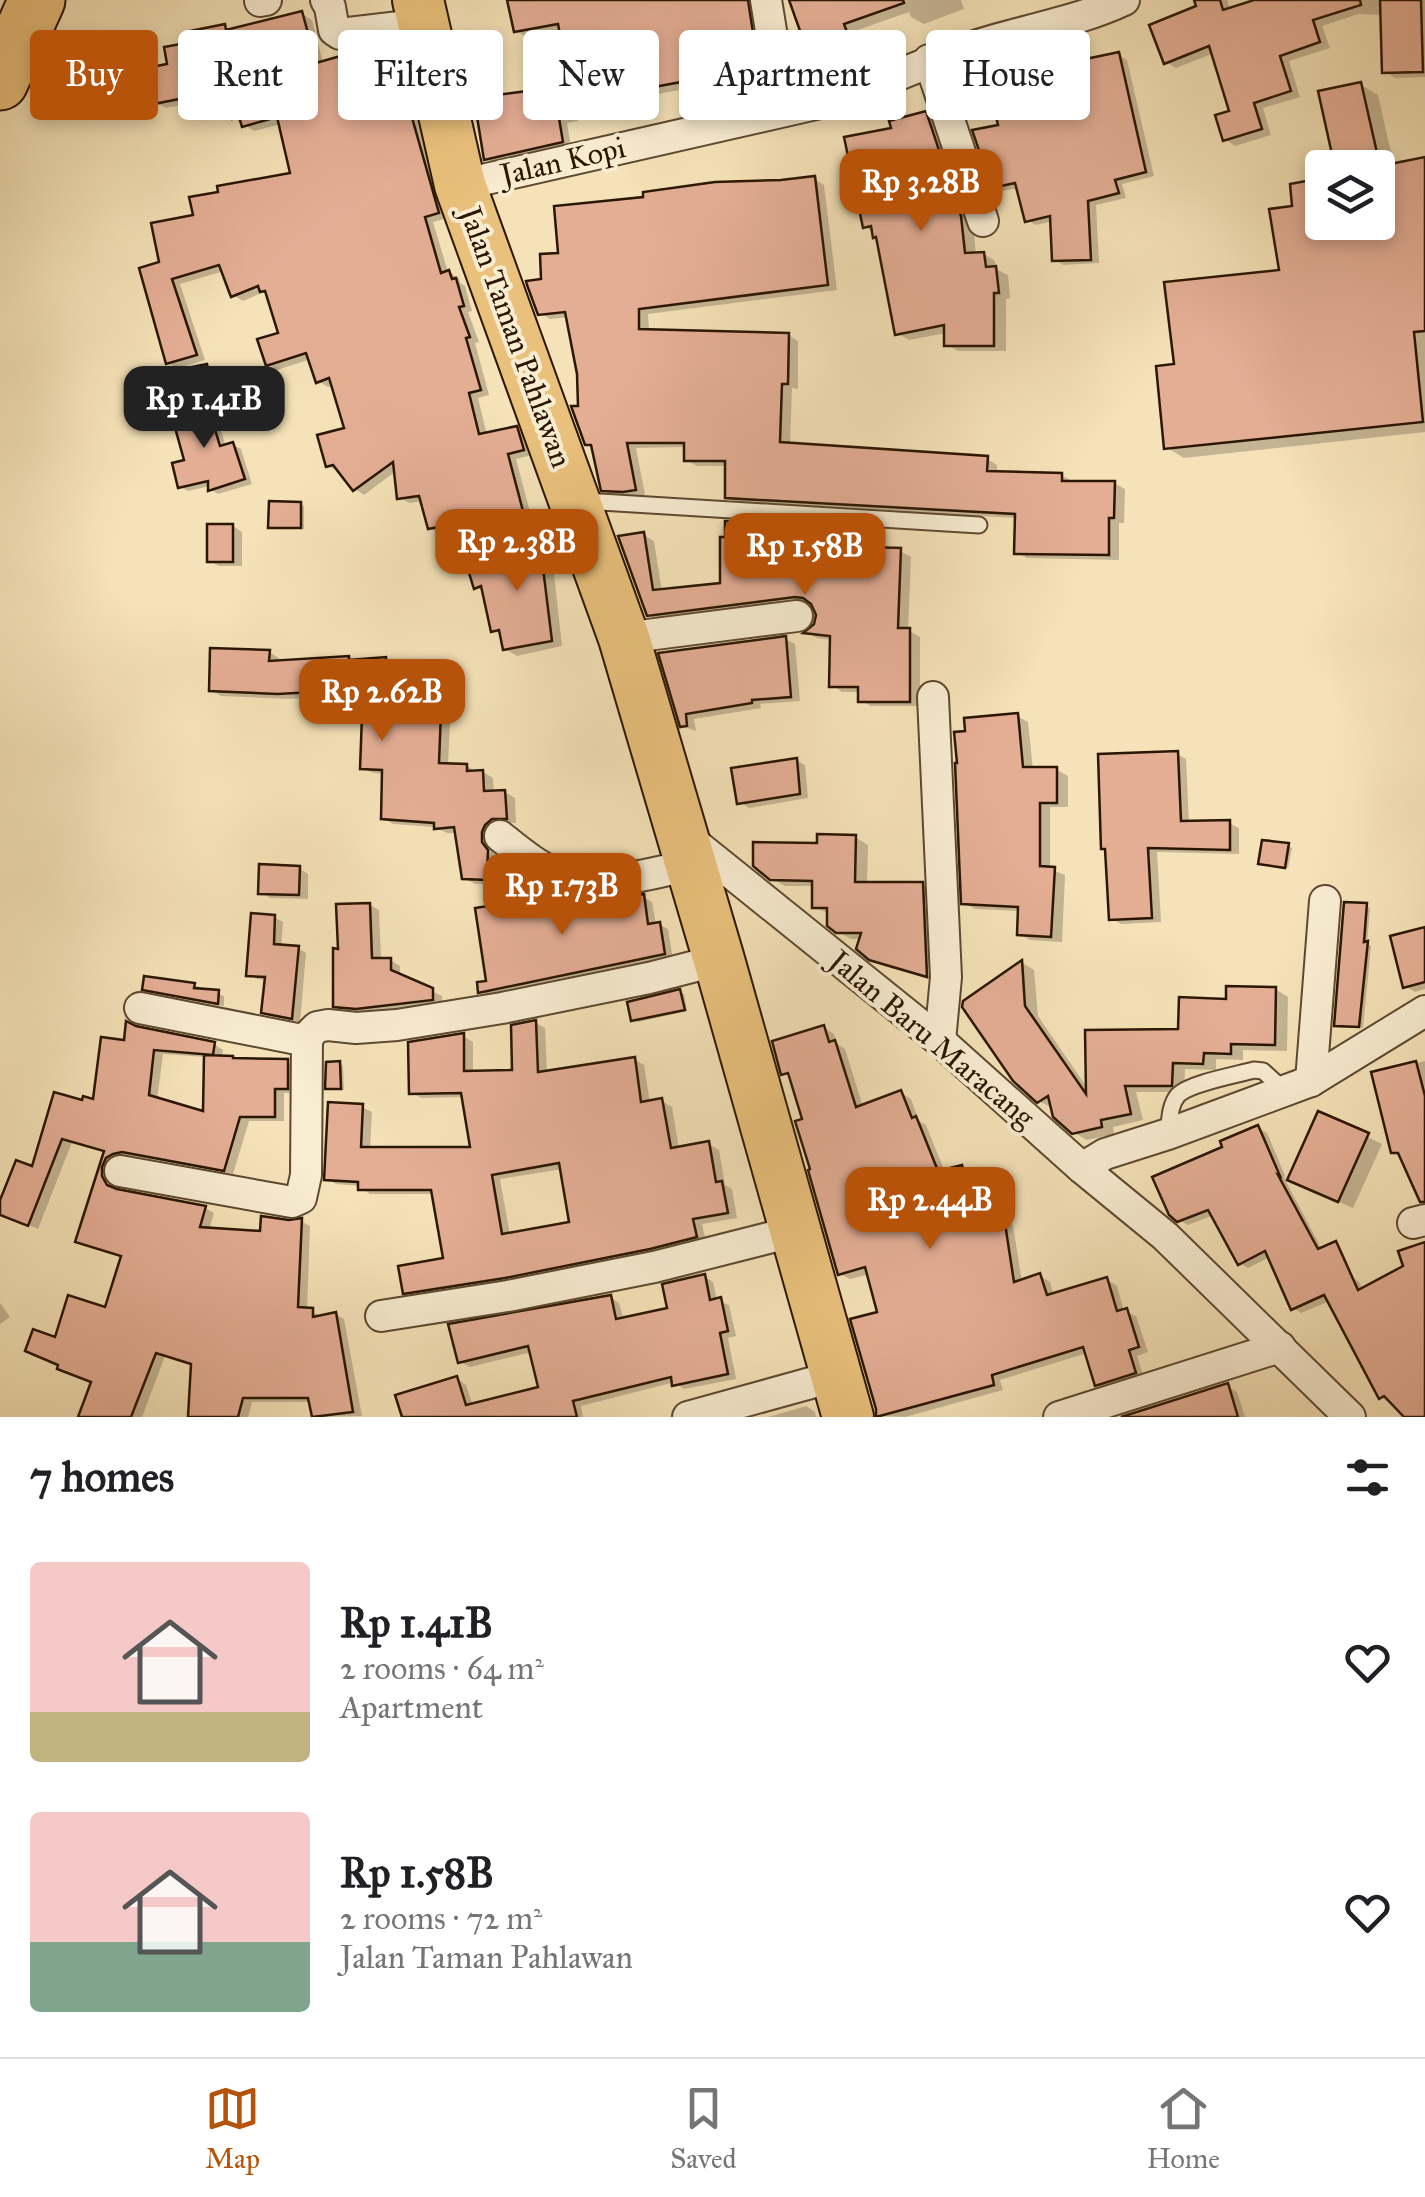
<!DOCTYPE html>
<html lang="en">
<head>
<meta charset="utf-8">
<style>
  body { margin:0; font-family:"IM FELL Great Primer",serif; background:#f2f2f2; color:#202124; height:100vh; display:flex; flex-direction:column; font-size:38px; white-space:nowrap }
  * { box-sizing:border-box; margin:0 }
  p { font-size:32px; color:#757577 }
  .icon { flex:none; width:55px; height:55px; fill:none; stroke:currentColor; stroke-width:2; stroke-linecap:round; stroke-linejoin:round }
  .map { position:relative; height:1417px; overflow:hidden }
  .panel { display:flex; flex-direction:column; background:#fff; flex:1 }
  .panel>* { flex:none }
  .guide { position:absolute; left:30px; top:30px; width:1365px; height:90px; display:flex; gap:20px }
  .controls { position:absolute; left:1305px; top:150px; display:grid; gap:20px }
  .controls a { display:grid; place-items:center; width:90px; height:90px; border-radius:10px; background:#fff; box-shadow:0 5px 15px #0003; font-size:50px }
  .price { position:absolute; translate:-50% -85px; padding:0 22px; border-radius:20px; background:#b45309; color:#fff; font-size:32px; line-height:65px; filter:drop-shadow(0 2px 5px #0008) }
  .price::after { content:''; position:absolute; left:50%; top:60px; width:30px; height:22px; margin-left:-15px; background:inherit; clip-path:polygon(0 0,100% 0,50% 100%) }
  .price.active { background:#222; color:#fff }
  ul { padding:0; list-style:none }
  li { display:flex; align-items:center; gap:30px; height:250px; padding:0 30px }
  li span { display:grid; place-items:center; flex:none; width:280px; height:200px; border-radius:10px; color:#555 }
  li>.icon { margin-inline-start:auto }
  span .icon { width:120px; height:120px; fill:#fffc; stroke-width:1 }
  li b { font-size:42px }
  h2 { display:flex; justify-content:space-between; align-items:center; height:120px; padding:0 30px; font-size:42px }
  .chip { padding:0 35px; border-radius:10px; background:#fff; box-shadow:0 5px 15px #0003; font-size:35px; line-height:90px }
  .chip.active { background:#b45309; color:#fff }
  .dock { display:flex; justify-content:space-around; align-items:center; height:140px; border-top:2px solid #e0e0e0; background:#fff; font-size:28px; color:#757577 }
  .dock a { display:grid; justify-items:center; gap:5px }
  .dock .active { color:#b45309 }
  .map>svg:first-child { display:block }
</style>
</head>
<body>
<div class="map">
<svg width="1425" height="1417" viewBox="0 0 1425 1417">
  <rect width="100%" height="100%" fill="#f5e2b8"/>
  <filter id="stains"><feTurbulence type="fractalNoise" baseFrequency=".002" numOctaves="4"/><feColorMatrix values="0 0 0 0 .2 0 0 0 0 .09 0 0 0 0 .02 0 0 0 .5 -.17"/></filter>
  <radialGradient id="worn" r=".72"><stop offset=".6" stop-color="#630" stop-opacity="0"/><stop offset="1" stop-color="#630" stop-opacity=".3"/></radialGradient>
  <g fill="#0003" fill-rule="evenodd">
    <path d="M510 0H761L774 103 739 111 725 103 698 106 685 99 684 89 588 108 575 100 578 121 567 123 571 147 495 164 486 159 565 88 574 94 562 31 528 38 516 31Z"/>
    <path d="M791 0H961L964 9 924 24 911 17 909 12 855 31 862 47 824 61 811 54Z"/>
    <path d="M1197 0H1227L1230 10 1262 0H1425V77L1395 78 1385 72 1383 15 1358 14 1322 26 1330 48 1289 61 1300 97 1263 108 1271 135 1235 146 1225 139 1232 112 1214 53 1176 68 1166 62 1199 8Z"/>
    <path d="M302 14 312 20 323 63 391 49 401 55 447 218 433 222 448 272 459 278 460 283 465 286 472 311 468 312 479 342 475 343 489 395 478 398 487 435 516 428 526 434 532 455 516 459 531 516 440 533 430 528 423 501 409 503 399 497 396 471 364 495 355 489 338 471 328 466 347 430 334 385 328 387 318 381 311 359 277 370 268 364 281 334 269 295 264 292 243 301 233 295 224 271 180 284 205 360 178 368 168 363 162 264 196 217 293 175 281 124 254 131 234 118 228 96 166 108 156 103 170 66 195 44 225 27 232 31Z"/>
    <path d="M1118 55 1127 60 1154 176 1122 184 1126 198 1096 205 1099 263 1063 265 1055 260 1053 221 1036 225 1027 220 1019 188 1002 191 994 186 1001 127Z"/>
    <path d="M1361 85 1378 95 1394 166 1425 160V432L1184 458 1166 447 1176 366 1282 272 1272 211 1322 203V222H1378V168Z"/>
    <path d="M926 114 938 121 973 224 976 255 984 254 995 261 996 269 1008 275 1010 298 1006 299V351H958L946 344V333L909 340 897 333 879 238 865 226 894 130Z"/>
    <path d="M814 179 824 185 837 290 648 314 649 331 788 335 798 341V389L792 388 790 446 987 459 997 465V474L1061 475 1072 481 1114 483 1125 489 1124 523H1119V560L1027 558 1017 552V518L738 503 727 497V466H697L686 460V447L636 448 645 495H614L603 489 594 448 587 443 581 408 580 374 569 317 550 319 540 313 544 282 561 255Z"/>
    <path d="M207 367 211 369 216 399 194 403 190 401Z"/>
    <path d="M206 405 215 410 226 447 233 445 241 449 252 484 218 494 210 489V486L188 491 180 487Z"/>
    <path d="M300 504 304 506V529H275L271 527Z"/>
    <path d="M233 526 242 532V566H219L209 561Z"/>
    <path d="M800 528 811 534V548L900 551 911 557 908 630 920 637V706H871L860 700V692H842L832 685 833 640 817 638 808 633 816 625 818 614 814 603 660 621 649 615 644 535 654 541 662 592 722 585Z"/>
    <path d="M559 548 571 555 576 568 554 574 562 646 517 656 505 649 503 636 493 630 485 592 476 587Z"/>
    <path d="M785 639 795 644 800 701 760 704 761 708 694 719 696 731 682 726 662 655Z"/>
    <path d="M269 652 279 658V663L348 659 354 662 386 660 396 666 401 713 440 715 450 721 448 766H467L478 773 483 772 493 778 494 793 505 792 515 798 516 823H504L491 839 492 850 497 858 496 885 475 884 464 878 457 833H447L435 827 393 824 383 818 385 774 373 773 363 768 366 694 290 699 221 696 211 690Z"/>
    <path d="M1017 716 1028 722 1033 770H1057L1068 776V807H1050V869L1065 875 1062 942 1030 940 1019 934 1020 911 975 909 964 903Z"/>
    <path d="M1177 754 1186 759 1189 823H1229L1239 828V854L1157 852 1161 922 1121 924 1112 919Z"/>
    <path d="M796 760 805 765 808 798 749 808 740 802Z"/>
    <path d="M855 837 868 845 867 884H922L935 891 939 982 884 966 870 957 862 939H851L837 931 830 914 814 907V886H785L771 878 819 845Z"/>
    <path d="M1288 846 1292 848 1288 868 1261 863Z"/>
    <path d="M299 868 308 874V899L270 898 261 892Z"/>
    <path d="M643 897 652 902 656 925 659 924 668 929 673 959 489 996 481 991 596 903Z"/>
    <path d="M370 905 379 910 381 960H390L400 966V976L442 996V1004L367 1013 345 1011 335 1005 340 952Z"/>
    <path d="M1366 906 1370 908 1367 944 1371 946 1363 1028 1340 1027 1337 1025Z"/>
    <path d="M275 918 283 922 281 947 298 948 306 953 300 1022 272 1016 264 1012 268 980 257 979 249 975Z"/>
    <path d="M1425 928V989L1415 992 1405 986Z"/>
    <path d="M1022 963 1034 970 1038 1016 1088 1089 1228 1002 1275 989 1288 997 1287 1051 1243 1050V1060L1216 1059V1070L1185 1069 1184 1092H1136L1143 1120 1113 1127 1114 1134 1087 1140 1073 1132 1054 1109 1039 1101 1015 1079Z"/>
    <path d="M194 985 224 996V1006L151 992 145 988Z"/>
    <path d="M680 992 684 994 687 1011 638 1022 634 1019Z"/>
    <path d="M536 1023 545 1028 547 1073 634 1059 644 1065 650 1103 662 1101 672 1107 679 1149 709 1144 719 1150 725 1185 732 1189 737 1218 702 1224 706 1242 661 1253 415 1298 405 1292 446 1260 434 1194H370L361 1188V1186L336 1184 327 1179 362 1107 372 1112 370 1150H473L464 1097 421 1098 411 1092 463 1036 473 1042V1074L514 1073ZM563 1169 572 1224 510 1235 500 1179Z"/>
    <path d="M824 1028 834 1034 837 1044 845 1049 863 1107 901 1093 911 1099 919 1121 926 1125 945 1172 961 1168 971 1174 985 1222 1003 1220 1013 1225 1022 1282 1040 1276 1050 1282 1054 1296 1107 1280 1117 1286 1124 1311 1136 1316 1148 1352 1137 1356 1144 1378 1107 1390 1097 1384 1087 1353 1000 1380 1003 1390 905 1417 878 1416 880 1313 870 1274 850 1279 840 1274 805 1121 792 1078 783 1073Z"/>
    <path d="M103 1040 214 1044 223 1050 222 1058 287 1062 297 1067 296 1093H284V1121H249L233 1174 133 1156 123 1158 110 1175 111 1185 116 1192 205 1208 214 1213 209 1230 263 1234 301 1221 310 1226 307 1310 322 1316 335 1314 344 1319 362 1416 314 1417 311 1402H252L248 1417H190L193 1365 165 1356 142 1417H81L94 1383 106 1310 123 1257 87 1246 78 1240 106 1152 72 1142 38 1229 0 1213V1207L33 1169 84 1104 95 1102ZM163 1054 206 1057 205 1115 157 1100Z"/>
    <path d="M1425 1061V1202L1422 1200 1402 1157 1394 1152 1374 1074Z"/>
    <path d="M339 1063 343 1066 344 1090H332L328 1088Z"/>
    <path d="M1319 1114 1382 1144 1353 1208 1305 1187Z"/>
    <path d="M1258 1128 1267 1133 1286 1178 1283 1176 1328 1261 1359 1282 1363 1290 1425 1253V1417H1408L1381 1397 1330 1301 1301 1313 1293 1308 1270 1257 1248 1268 1240 1263 1214 1215 1188 1225 1178 1219 1226 1149Z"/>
    <path d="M704 1276 713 1282 717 1301 729 1305 736 1336 728 1338 736 1379 684 1389 675 1382 581 1406 583 1417H405L457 1379 466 1385 473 1406 541 1389 532 1352 470 1367 460 1362 610 1297 619 1303 624 1320 670 1310Z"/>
    <path d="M0 1303 10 1317 0 1324Z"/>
    <path d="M1227 1386 1237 1392 1245 1417H1129Z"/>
    <path d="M806 1406 815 1412 816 1417H768Z"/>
  </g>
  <g fill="#e4ae95" stroke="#2a1602" stroke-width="2.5" fill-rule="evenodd">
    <path d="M507 0H748L763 97 724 106 723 96 683 100 681 82 573 102 558 24 514 32Z"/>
    <path d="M789 0H903L904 3 844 24 850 40 809 56Z"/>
    <path d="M1194 0H1220L1223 10 1254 0H1360L1361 5 1313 20 1320 42 1280 56 1291 91 1254 103 1262 129 1223 141 1215 115 1229 111 1209 46 1164 64 1149 25 1196 6Z"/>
    <path d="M1380 0H1421L1423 72 1382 73Z"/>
    <path d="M302 11 316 63 358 51 392 47 439 213 425 217 441 273 449 270 452 279 456 278 464 306 459 307 470 337 466 338 481 390 469 393 479 434 517 426 524 450 508 454 523 511 428 529 419 496 397 499 393 462 353 491 333 465 326 467 317 435 344 428 329 378 316 383 306 353 266 366 257 339 278 333 265 291 260 292 258 286 231 297 219 265 172 279 197 355 166 364 139 268 159 262 151 223 193 215 189 197 218 192 217 186 290 173 277 117 242 127 239 117 232 119 224 90 154 104 146 68 167 64 164 47 192 42 190 31 225 24 226 30Z"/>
    <path d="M1119 52 1146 172 1115 180 1119 193 1088 201 1091 260 1052 261 1050 216 1025 222 1015 183 992 188 972 130 998 125 993 104 1062 88 1057 65Z"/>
    <path d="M1361 82 1380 166 1425 157V331L1414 332 1423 422 1164 449 1156 366 1174 364 1164 282 1279 270 1269 209 1292 206 1290 184 1322 178V222H1378V168H1335L1318 91Z"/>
    <path d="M566 86 570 117 559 118 563 142 484 160 474 98Z"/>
    <path d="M926 111 961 216 965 253 984 252 986 267 996 266 999 293H994V346H944V325L895 335 876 237 873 238 871 226 863 228 844 137 891 128 889 121Z"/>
    <path d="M815 176 828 285 639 309V329L789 333 788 384H782L780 442 988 456 987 471 1062 473V481H1115L1114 518H1109V555L1014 554 1015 514 725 498V461H684V443H627L636 490 623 492 601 491 591 445H585L571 406H578L577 374 565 312 538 315 527 285 526 281 541 279 540 254 558 253 554 206 643 197V192L715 182 781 180Z"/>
    <path d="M207 364 213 398 188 403 182 369Z"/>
    <path d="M207 403 220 446 233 442 245 479 208 491V481L178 488 172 463 184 460 171 413Z"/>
    <path d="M269 501 301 502V528H268Z"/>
    <path d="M725 521 801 525V545L901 548 898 628H910V702H858V687H829L830 636 803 633 814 624 816 615 811 604 803 598 795 597 647 616 618 536 644 532 653 590 720 583V537H725Z"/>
    <rect x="207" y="524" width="26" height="38"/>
    <path d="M560 545 566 562 543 568 552 641 503 650 499 630 491 632 481 586 474 589 465 560Z"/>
    <path d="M786 636 791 697 752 700V703L686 714 687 726 680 727 658 653Z"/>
    <path d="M210 648 270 650 269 661 349 656V660L386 657 392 711 441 712 439 763 467 764V771L483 770 484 791 505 790 507 819H492L485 825 482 832V842L488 850 487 880 462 879 454 827 434 829V823L381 819 382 770 360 769 363 689 278 694 209 691Z"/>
    <path d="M1018 713 1023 767H1057V803H1040V866L1055 867 1051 937 1017 935 1018 907 961 904 955 763H957L954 732 965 731 964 718Z"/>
    <path d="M1178 751 1181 821 1230 820V850L1148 848 1152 918 1109 920 1105 849H1101L1098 754Z"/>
    <path d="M797 758 800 794 737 804 731 768Z"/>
    <path d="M817 834 856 835 855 882H923L927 977 869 960 856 949 861 933H836L827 926V908H812V881L770 880 753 866V842L817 843Z"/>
    <path d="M1262 840 1289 843 1285 868 1258 864Z"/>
    <path d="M259 864 300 866 299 895 258 894Z"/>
    <path d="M644 894 648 924 660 922 665 954 478 993 477 982 486 981 475 908 551 896 596 900Z"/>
    <path d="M1344 902 1367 903 1364 942 1368 941 1359 1027 1334 1026Z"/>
    <path d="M370 903 372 958H391V970L433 988V1000L356 1009 333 1007V948L338 949 336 904Z"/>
    <path d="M251 913 275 915 274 944 299 946 292 1019 261 1013 265 977 246 976Z"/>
    <path d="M1425 927V982L1403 988 1390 936Z"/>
    <path d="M1022 960 1025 1006 1086 1094 1085 1030 1178 1029 1179 997 1226 999V986L1276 987 1275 1045 1231 1044V1054L1204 1053 1203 1064 1173 1063 1172 1086H1125L1131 1114 1101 1120 1102 1127 1072 1134 1053 1117 1048 1096 1037 1103 1013 1081 962 1007 963 1001Z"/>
    <path d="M144 976 195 983 194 988 219 990 218 1004 142 990Z"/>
    <path d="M680 989 685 1010 631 1021 627 1002Z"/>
    <path d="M536 1020 538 1072 635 1057 641 1102 662 1098 671 1148 709 1141 716 1182 722 1181 728 1213 693 1219 697 1237 650 1249 505 1278 403 1294 398 1266 443 1258 431 1190H358V1182L324 1180 328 1102 363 1104 361 1147H470L461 1093 409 1094 408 1042 464 1033V1071L512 1070 511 1025ZM559 1163 569 1222 502 1234 492 1175Z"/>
    <path d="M126 1021 136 1026 215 1042 213 1055 154 1050 149 1095 203 1111 204 1055 233 1056V1058L288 1059V1089H275V1117H240L224 1171 122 1152 113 1154 106 1158 102 1167V1176L107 1185 117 1189 206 1206 200 1227 260 1231 261 1216 289 1220 302 1218 298 1307 313 1308V1317L336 1312 353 1412 312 1417 308 1398H243L238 1417H188L191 1364 156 1353 131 1417H78L91 1382 57 1369 58 1365 25 1351 33 1329 55 1337 68 1295 105 1307 121 1256 75 1242 104 1151 62 1139 28 1226 0 1215V1200L16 1160 32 1166 54 1092 82 1100 83 1096 93 1099 101 1037 124 1040Z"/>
    <path d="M824 1025 829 1042 835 1040 856 1107 901 1090 912 1118 916 1116 938 1171 962 1165 977 1221 1004 1217 1014 1282 1040 1273 1047 1295 1107 1277 1117 1311 1127 1308 1139 1347 1129 1350 1136 1373 1095 1386 1083 1347 992 1375 994 1385 876 1417V1409L850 1319 877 1312 865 1267 838 1275 808 1170 810 1169 795 1121 802 1119 788 1073 781 1075 772 1041Z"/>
    <path d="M340 1061 341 1089H325L326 1062Z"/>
    <path d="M1416 1061 1425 1096V1202H1420L1398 1153H1391L1371 1072Z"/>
    <path d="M1318 1111 1369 1133 1338 1202 1287 1180Z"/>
    <path d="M1258 1125 1280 1176 1278 1175 1318 1249 1336 1241 1358 1290 1403 1266 1398 1251 1425 1242V1417H1404L1384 1396 1379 1399 1324 1295 1291 1310 1265 1251 1238 1265 1208 1210 1177 1222 1169 1215 1152 1177 1222 1147 1220 1141Z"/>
    <path d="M705 1274 710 1300 721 1297 728 1331 720 1333 728 1374 672 1386 671 1377 573 1401 577 1417H402L395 1395 457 1376 466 1405 538 1387 528 1346 458 1363 448 1324 611 1295 616 1319 667 1308 662 1284Z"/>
    <path d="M1228 1383 1238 1417H1121Z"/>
  </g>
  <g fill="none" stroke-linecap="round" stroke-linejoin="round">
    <g stroke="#5d4930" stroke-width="19">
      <g id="lane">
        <path d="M584 501 979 525"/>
        <path d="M1168 1134C1170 1121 1169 1106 1178 1095 1190 1083 1236 1075 1254 1070L1263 1071 1286 1092"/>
      </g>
    </g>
    <g stroke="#5d4930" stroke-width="34">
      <g id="street">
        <path d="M326 0 330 7 334 30 340 34 425 24"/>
        <path d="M766 0 784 111"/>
        <path d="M260 1 266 0"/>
        <path d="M929 60 983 221"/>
        <path d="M460 185 829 101C878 85 925 62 975 46 1024 30 1077 22 1124 0"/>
        <path d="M624 638 797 616"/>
        <path d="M933 697 946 977 940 1041"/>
        <path d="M684 835 940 1041 1082 1168 1165 1236 1350 1417"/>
        <path d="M500 836C520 852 541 870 566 878 601 889 655 872 691 865"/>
        <path d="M140 1008 307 1041"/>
        <path d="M1311 1081 1325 901"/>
        <path d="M1082 1168 1105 1154 1168 1134 1311 1081 1425 1011"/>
        <path d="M120 1171 292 1202 301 1198 306 1175 307 1041 310 1034 317 1027 328 1025 356 1028 397 1025 502 1008 649 978 719 960"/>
        <path d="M1413 1223 1425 1220"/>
        <path d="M381 1316 508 1296 654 1267 796 1231"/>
        <path d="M688 1417 836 1376"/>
        <path d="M1059 1417 1280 1347"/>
      </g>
    </g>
    <g stroke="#2a1602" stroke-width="54">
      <path id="primary" d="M418 0 460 185 624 638 719 960 848 1417"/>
    </g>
    <g stroke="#2a1602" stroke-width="59">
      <path id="highway" d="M0 82 37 0"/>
    </g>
    <use href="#lane" stroke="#f8ecd1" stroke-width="15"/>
    <use href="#street" stroke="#f8ecd1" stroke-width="30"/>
    <use href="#primary" stroke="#eac17c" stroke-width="50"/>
    <use href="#highway" stroke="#eac17c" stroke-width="55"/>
  </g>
  <g text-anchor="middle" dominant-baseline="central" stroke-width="8" stroke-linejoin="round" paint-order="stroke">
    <g font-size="30" fill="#2a1602" stroke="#f8ecd1">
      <text transform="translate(563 161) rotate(-13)">Jalan Kopi</text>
      <text transform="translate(516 337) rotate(70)">Jalan Taman Pahlawan</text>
      <text transform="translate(932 1039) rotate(40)">Jalan Baru Maracang</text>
    </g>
  </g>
  <rect width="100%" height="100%" filter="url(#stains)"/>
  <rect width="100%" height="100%" fill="url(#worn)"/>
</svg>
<div class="controls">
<a><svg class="icon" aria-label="layers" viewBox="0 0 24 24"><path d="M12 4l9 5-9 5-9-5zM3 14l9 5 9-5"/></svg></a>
</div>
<b class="price" style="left:921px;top:234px">Rp 3.28B</b>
<b class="price active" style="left:204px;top:451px">Rp 1.41B</b>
<b class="price" style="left:517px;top:594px">Rp 2.38B</b>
<b class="price" style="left:805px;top:598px">Rp 1.58B</b>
<b class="price" style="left:382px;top:744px">Rp 2.62B</b>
<b class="price" style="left:562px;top:938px">Rp 1.73B</b>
<b class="price" style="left:930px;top:1252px">Rp 2.44B</b>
<div class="guide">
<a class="chip active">Buy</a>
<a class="chip">Rent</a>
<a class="chip">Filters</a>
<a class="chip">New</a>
<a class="chip">Apartment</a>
<a class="chip">House</a>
</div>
</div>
<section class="panel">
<h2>7 homes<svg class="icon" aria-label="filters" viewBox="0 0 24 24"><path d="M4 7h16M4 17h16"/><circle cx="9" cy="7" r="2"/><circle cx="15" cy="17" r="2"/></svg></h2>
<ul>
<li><span style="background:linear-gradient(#f6c9c9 75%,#c2b280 0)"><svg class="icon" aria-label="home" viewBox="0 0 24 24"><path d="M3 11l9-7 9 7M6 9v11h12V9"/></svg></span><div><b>Rp 1.41B</b><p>2 rooms · 64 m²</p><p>Apartment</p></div><svg class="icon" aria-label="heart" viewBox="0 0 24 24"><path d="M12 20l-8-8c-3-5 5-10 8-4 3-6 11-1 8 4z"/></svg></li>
<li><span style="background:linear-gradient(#f6c9c9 65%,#7fa58c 0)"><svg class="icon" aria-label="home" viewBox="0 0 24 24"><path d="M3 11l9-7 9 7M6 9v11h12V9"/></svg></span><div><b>Rp 1.58B</b><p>2 rooms · 72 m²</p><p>Jalan Taman Pahlawan</p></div><svg class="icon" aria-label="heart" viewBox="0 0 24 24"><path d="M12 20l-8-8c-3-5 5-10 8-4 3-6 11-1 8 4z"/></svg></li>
</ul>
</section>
<nav class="dock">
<a class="active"><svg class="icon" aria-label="map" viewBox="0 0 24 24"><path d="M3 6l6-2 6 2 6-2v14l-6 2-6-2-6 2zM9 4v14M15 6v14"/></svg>Map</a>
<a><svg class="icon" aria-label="saved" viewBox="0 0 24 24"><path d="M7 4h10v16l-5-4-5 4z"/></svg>Saved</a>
<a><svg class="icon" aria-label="home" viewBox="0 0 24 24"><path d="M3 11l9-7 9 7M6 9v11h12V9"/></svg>Home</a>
</nav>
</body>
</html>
